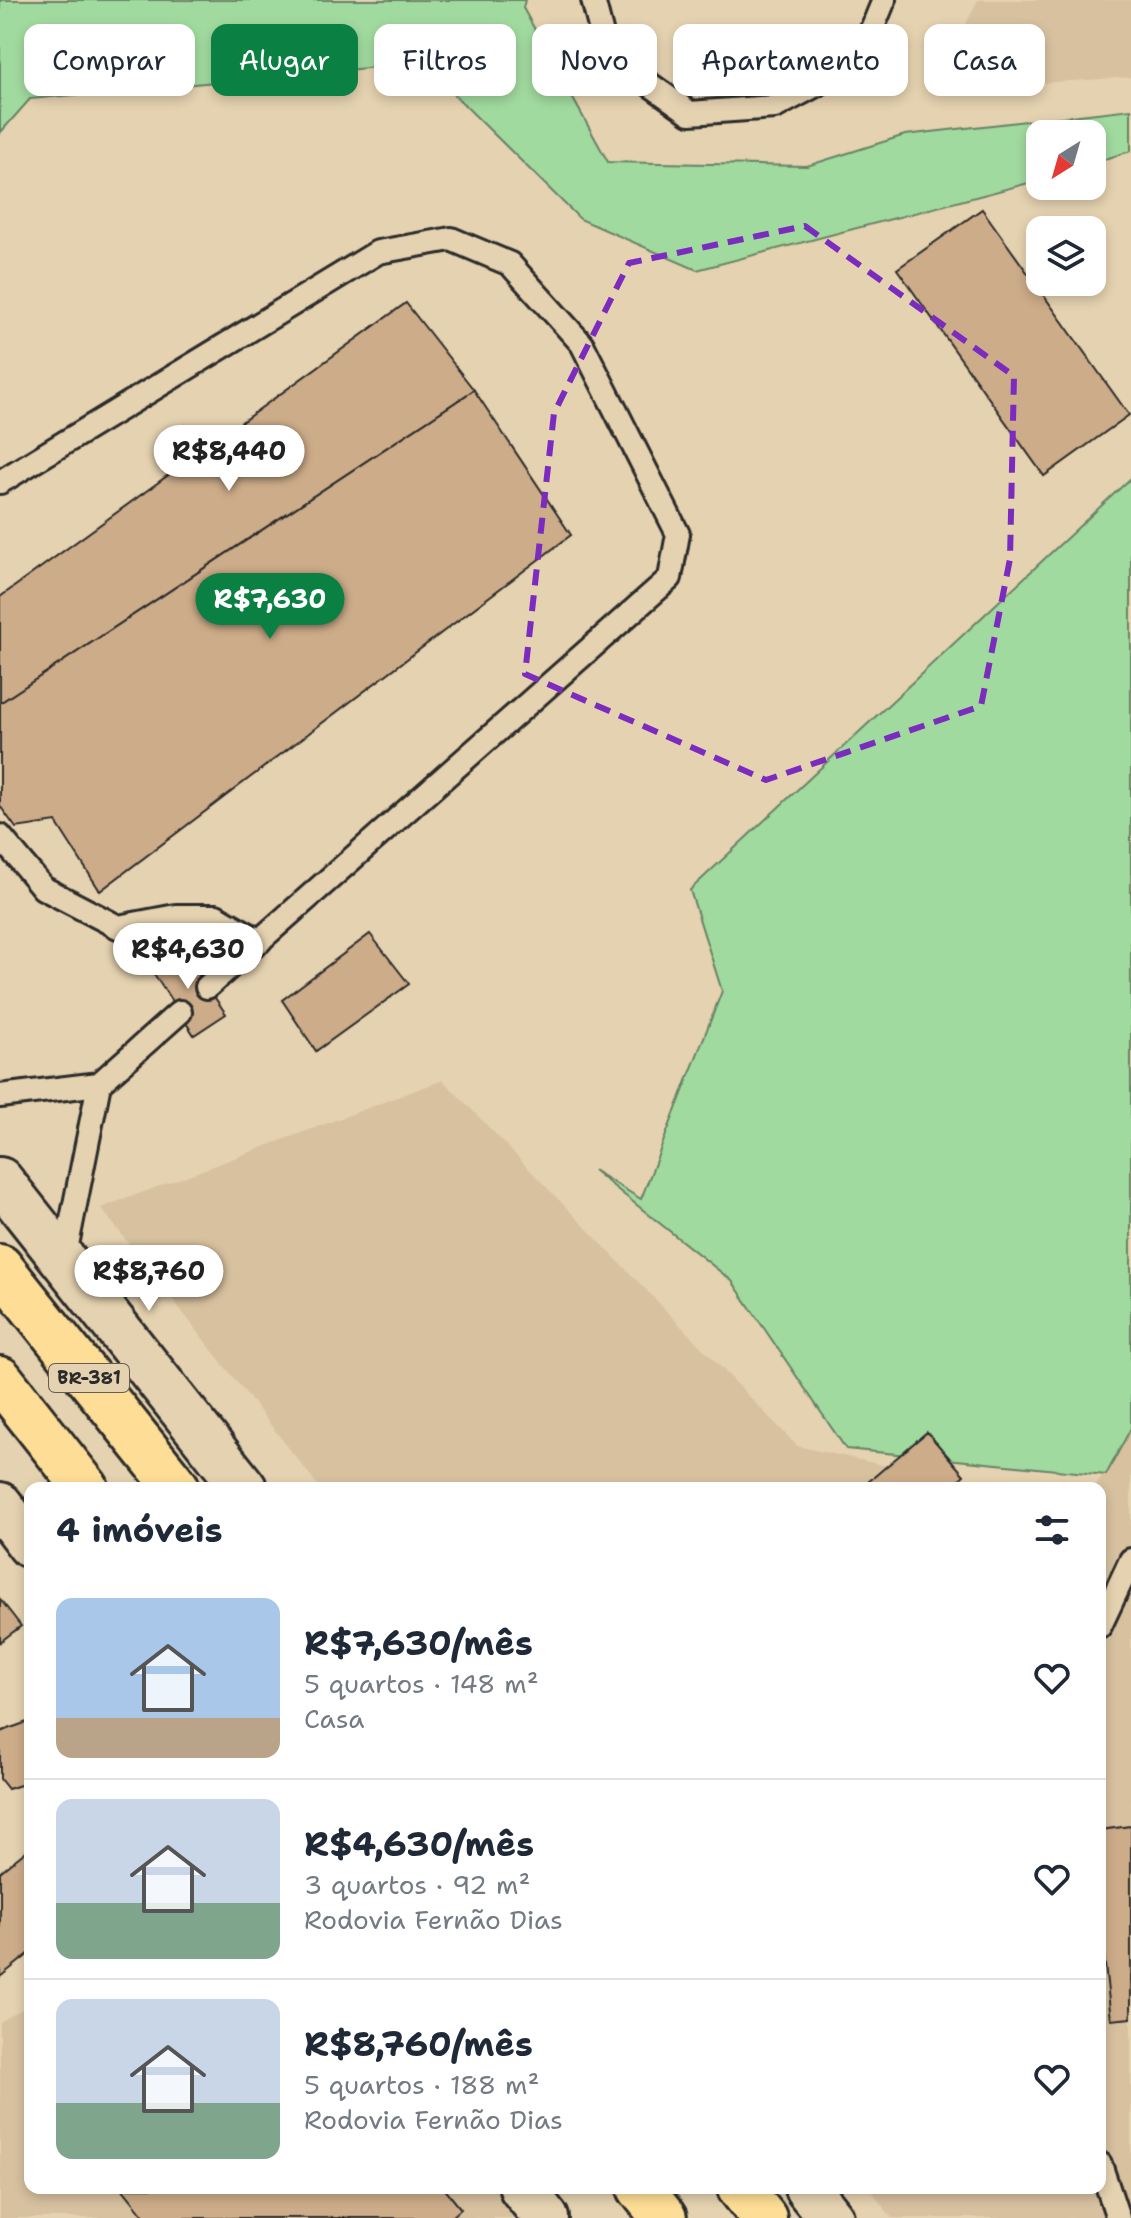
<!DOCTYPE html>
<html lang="pt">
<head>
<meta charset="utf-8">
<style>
  body { margin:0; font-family:"Shantell Sans",sans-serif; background:#f6f6f7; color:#1f2937; height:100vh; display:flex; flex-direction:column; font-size:30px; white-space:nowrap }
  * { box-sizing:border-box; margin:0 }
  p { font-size:26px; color:#747a83 }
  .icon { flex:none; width:44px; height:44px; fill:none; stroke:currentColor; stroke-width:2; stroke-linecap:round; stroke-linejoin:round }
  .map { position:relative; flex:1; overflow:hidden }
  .panel { position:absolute; left:24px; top:1482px; width:1082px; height:712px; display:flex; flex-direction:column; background:#fff; border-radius:16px; box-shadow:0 4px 12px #0003 }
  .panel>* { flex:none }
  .hud { position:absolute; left:24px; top:24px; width:1084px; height:72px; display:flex; gap:16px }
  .needle { width:52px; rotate:217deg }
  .buttons { position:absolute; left:1026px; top:120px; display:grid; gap:16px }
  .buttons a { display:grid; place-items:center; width:80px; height:80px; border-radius:16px; background:#fff; box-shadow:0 4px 12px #0003; font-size:40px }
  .price { position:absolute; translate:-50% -68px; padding:0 18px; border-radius:28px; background:#fff; color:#222; font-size:26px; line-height:52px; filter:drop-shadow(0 2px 4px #0008) }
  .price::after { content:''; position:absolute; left:50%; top:48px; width:24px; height:18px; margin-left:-12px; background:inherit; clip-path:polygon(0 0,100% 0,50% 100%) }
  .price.on { background:#0b8043; color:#fff }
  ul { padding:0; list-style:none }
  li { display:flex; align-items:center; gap:24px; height:200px; padding:0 32px }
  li+li { border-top:2px solid #e0e1e3 }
  li span { display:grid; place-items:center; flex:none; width:224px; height:160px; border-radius:16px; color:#555 }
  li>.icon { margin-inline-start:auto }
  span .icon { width:96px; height:96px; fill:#fffc; stroke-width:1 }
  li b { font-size:34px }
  h2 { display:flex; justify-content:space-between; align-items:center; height:96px; padding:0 32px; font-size:34px }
  .pill { padding:0 28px; border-radius:16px; background:#fff; box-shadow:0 4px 12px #0003; font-size:28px; line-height:72px }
  .pill.on { background:#0b8043; color:#fff }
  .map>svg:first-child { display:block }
</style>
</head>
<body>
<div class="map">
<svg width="1131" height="2218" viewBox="0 0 1131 2218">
  <rect width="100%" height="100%" fill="#e5d2b0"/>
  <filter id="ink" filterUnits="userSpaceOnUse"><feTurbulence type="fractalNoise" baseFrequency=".0125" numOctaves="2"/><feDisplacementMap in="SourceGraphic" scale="16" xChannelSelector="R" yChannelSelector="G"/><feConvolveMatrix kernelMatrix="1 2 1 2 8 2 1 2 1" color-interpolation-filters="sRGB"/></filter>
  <g filter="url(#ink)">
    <g fill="#d7c19f">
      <path d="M978 0H1131V77L933 90Z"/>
      <path d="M443 1080 797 1446 986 1488H320L101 1208Z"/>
      <path d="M1131 1431V2218H892L869 2188H1100V1488H1095Z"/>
      <path d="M30 2004V2188H504L527 2218H0V2022Z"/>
    </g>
    <g fill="#a1da9f" stroke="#668265" stroke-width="2">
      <path d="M0 0H525L523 8 608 162 807 166 905 135 1131 109V151L1092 163V134H1040V180L697 270 580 219 422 63 30 99 0 133Z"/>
      <path d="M1131 478V1428L1106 1475 846 1449 732 1281 593 1170 641 1199 722 991 690 890Z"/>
    </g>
    <g fill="#cdac89" stroke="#2b2b2b" stroke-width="2">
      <path d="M982 209 1129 415 1044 476 897 269Z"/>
      <path d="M406 303 474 390 0 703V597Z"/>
      <path d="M474 390 571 535 100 891 56 822 16 828 0 806V703Z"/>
      <path d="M370 934 409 984 316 1051 282 1000Z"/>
      <path d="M181 948 226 1014 194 1035 150 968Z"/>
      <path d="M927 1432 964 1475 949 1488H861Z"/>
      <path d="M0 1599 21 1626 0 1642Z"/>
      <path d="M30 1721V1782L8 1789 0 1779V1732Z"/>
      <path d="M1131 1826V2018L1111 2020 1100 1918V1830Z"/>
      <path d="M30 1848V1953L0 1977V1872Z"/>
      <path d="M122 2188H444L461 2209 451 2218H146Z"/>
    </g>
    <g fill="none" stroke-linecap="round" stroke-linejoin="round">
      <g stroke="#2b2b2b" stroke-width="28">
        <g id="service">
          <path d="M593 0 607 54 690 113 775 107 831 77 872 29 884 0"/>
          <path d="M0 482 378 252 451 239 510 264 582 344 678 534 670 578 207 987"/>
          <path d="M0 836 43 888 118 927 176 916H216L260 941"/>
          <path d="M0 1096 99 1084 180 1012"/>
          <path d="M64 1260 99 1084"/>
          <path d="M1100 1626 1131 1560"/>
          <path d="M1100 2164 1118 2218"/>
        </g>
      </g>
      <g stroke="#2b2b2b" stroke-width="50">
        <g id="secondary">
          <path d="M0 1180 244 1488"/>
          <path d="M0 1505 30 1545"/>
          <path d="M522 2188 546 2218"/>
          <path d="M807 2188 831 2218"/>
        </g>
      </g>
      <g stroke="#2b2b2b" stroke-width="50">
        <g id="motorway">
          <path d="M0 1267 177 1488"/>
          <path d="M0 1379 86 1488"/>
          <path d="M640 2188 664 2218"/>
          <path d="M740 2188 764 2218"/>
        </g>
      </g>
      <use href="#service" stroke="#e5d2b0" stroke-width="22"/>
      <use href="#secondary" stroke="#e5d2b0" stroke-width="44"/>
      <use href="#motorway" stroke="#fede96" stroke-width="44"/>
    </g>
  </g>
  <path fill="none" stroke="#7b2cbf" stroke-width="6" stroke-dasharray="16 10" stroke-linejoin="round" d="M805 226 1014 376 1010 559 981 706 766 780 525 674 554 413 629 263Z"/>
  <g text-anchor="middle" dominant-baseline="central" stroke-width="6" stroke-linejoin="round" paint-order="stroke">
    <rect fill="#e5d2b0" stroke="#635d53" stroke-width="2" x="49" y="1364" width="80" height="28" rx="6"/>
    <g font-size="18" font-weight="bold" fill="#2b2b2b">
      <text x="89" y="1378">BR-381</text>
    </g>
  </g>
</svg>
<div class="buttons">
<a><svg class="needle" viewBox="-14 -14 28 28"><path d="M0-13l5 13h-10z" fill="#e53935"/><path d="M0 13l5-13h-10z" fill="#747a83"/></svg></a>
<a><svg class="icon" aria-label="layers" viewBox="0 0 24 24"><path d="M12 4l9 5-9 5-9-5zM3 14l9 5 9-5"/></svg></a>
</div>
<b class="price" style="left:229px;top:493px">R$8,440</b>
<b class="price on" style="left:270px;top:641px">R$7,630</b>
<b class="price" style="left:188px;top:991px">R$4,630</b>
<b class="price" style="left:149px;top:1313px">R$8,760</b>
<div class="hud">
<a class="pill">Comprar</a>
<a class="pill on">Alugar</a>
<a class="pill">Filtros</a>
<a class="pill">Novo</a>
<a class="pill">Apartamento</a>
<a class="pill">Casa</a>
</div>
<section class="panel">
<h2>4 imóveis<svg class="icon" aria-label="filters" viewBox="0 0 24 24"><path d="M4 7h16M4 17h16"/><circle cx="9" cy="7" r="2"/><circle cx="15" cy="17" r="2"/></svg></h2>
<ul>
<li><span style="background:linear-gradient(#a9c7e8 75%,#b9a48a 0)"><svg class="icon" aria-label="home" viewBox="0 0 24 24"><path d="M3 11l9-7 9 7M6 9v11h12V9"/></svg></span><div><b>R$7,630/mês</b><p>5 quartos · 148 m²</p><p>Casa</p></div><svg class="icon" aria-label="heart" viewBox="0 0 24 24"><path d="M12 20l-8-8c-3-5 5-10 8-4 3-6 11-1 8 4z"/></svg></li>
<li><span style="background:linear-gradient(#c9d6e8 65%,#7fa58c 0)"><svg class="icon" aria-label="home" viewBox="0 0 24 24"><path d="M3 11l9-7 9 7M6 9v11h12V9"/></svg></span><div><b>R$4,630/mês</b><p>3 quartos · 92 m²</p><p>Rodovia Fernão Dias</p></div><svg class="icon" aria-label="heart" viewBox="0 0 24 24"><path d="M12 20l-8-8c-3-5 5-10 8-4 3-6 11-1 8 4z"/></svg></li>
<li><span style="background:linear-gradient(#c9d6e8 65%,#7fa58c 0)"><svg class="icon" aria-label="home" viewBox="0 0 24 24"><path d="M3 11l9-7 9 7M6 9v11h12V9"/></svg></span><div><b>R$8,760/mês</b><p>5 quartos · 188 m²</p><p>Rodovia Fernão Dias</p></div><svg class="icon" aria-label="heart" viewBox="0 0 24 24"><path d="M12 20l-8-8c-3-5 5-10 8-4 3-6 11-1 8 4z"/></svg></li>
</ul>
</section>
</div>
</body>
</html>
